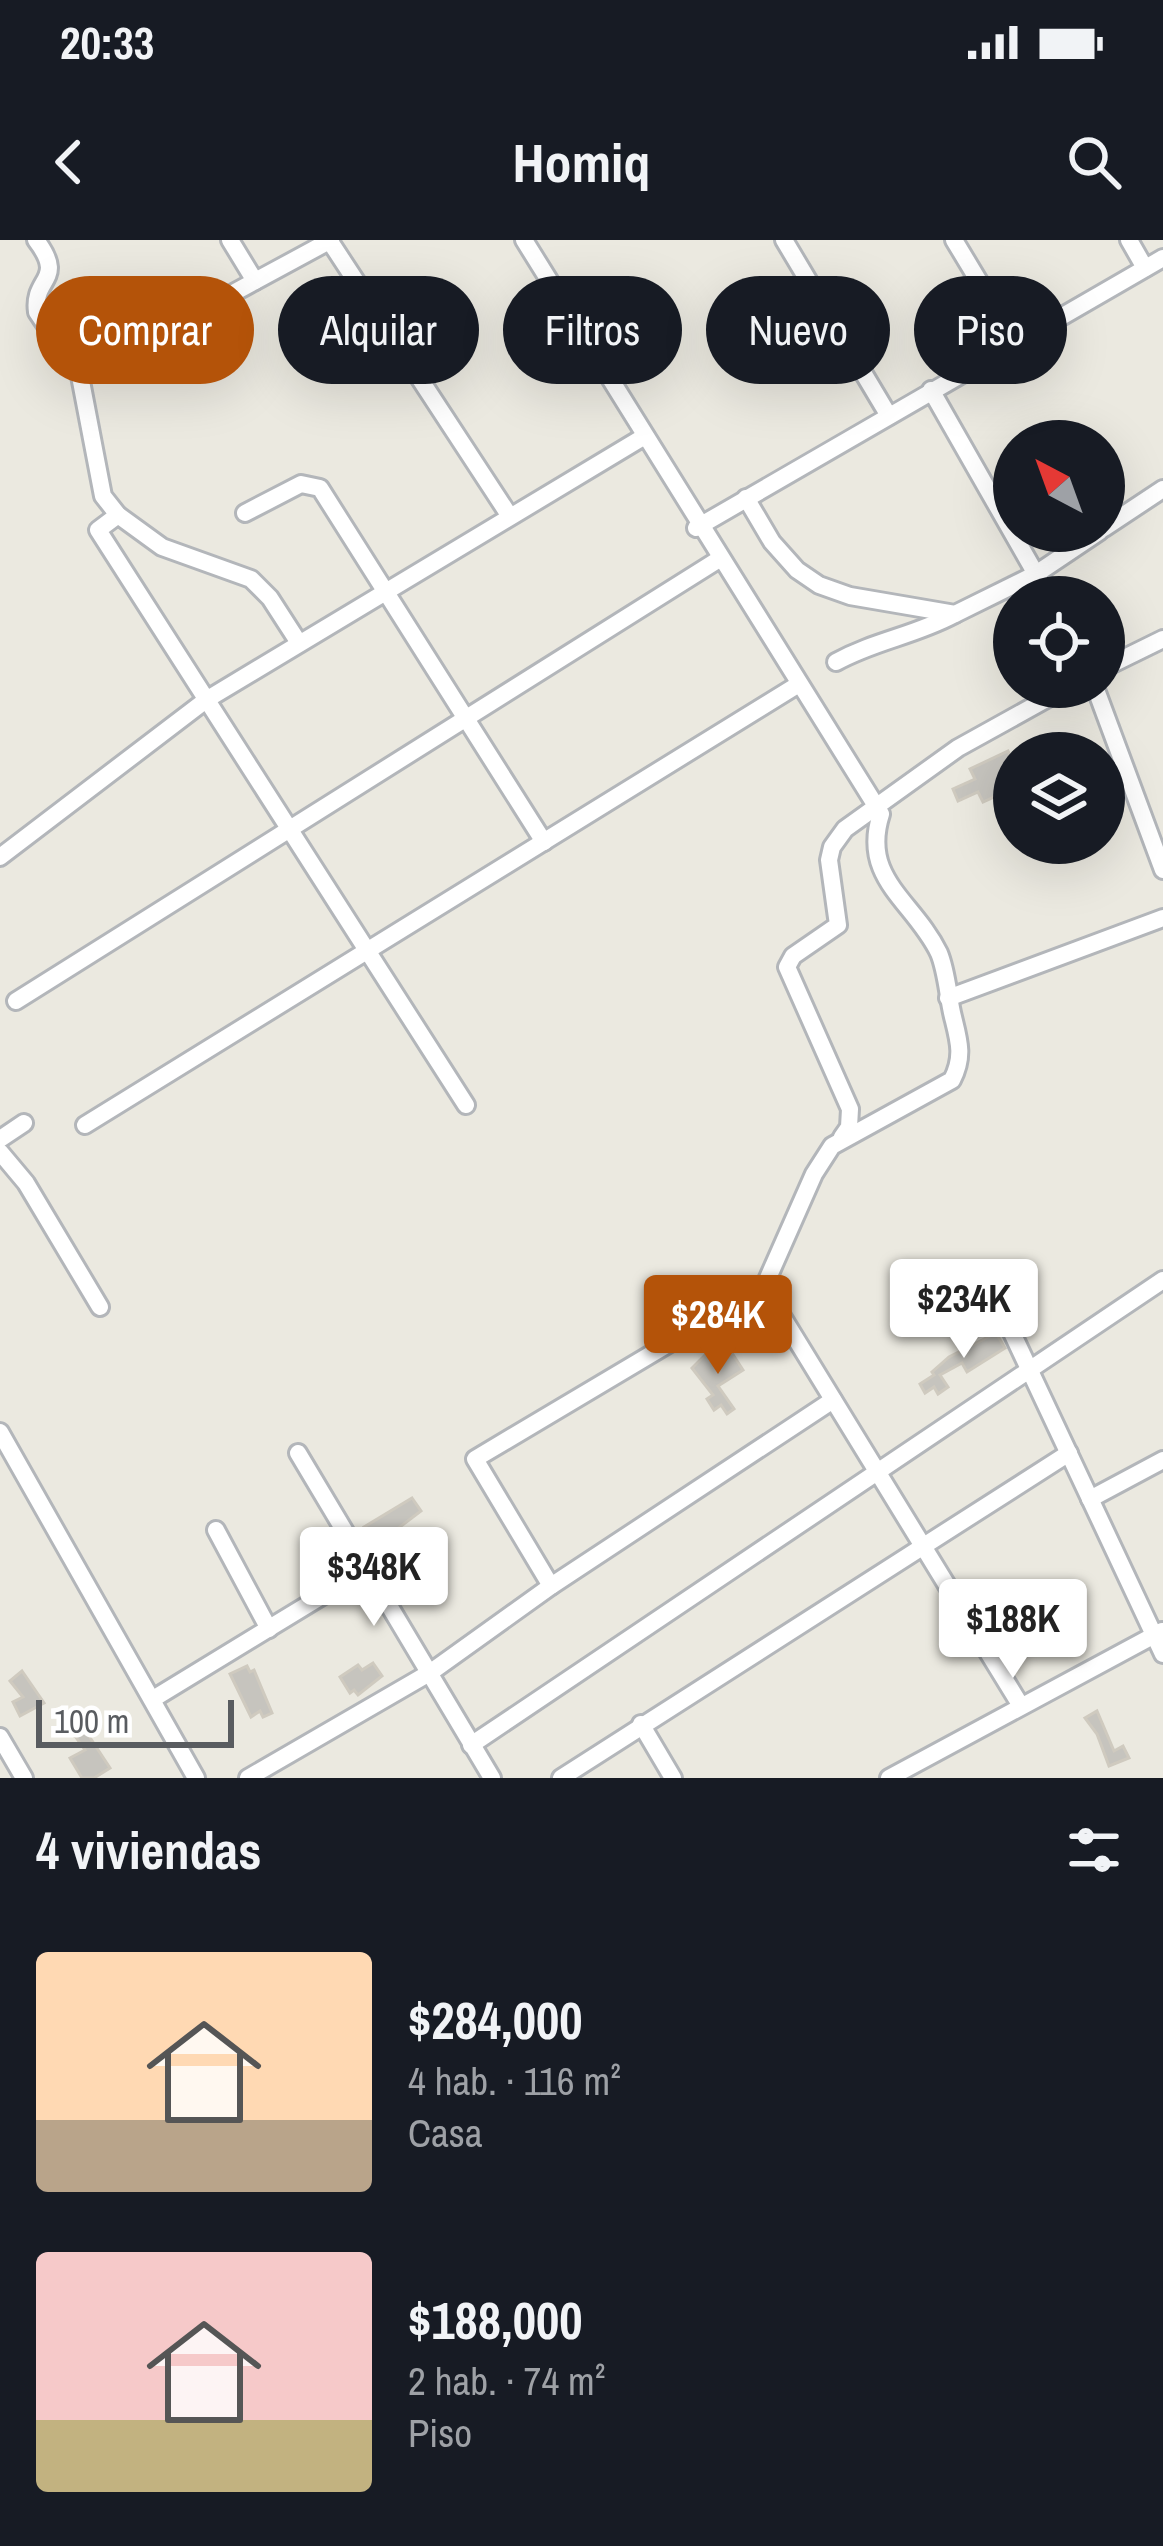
<!DOCTYPE html>
<html lang="es">
<head>
<meta charset="utf-8">
<style>
  body { margin:0; font-family:"Archivo Narrow",sans-serif; background:#20242c; color:#f1f3f6; height:100vh; display:flex; flex-direction:column; font-size:45px; white-space:nowrap }
  * { box-sizing:border-box; margin:0 }
  p { font-size:39px; color:#9ea1a6 }
  .icon { flex:none; width:66px; height:66px; fill:none; stroke:currentColor; stroke-width:2; stroke-linecap:round; stroke-linejoin:round }
  .map { position:relative; height:1538px; overflow:hidden }
  .sheet { display:flex; flex-direction:column; background:#171b24; flex:1 }
  .sheet>* { flex:none }
  .hud { position:absolute; left:36px; top:36px; width:1092px; height:108px; display:flex; gap:24px }
  .needle { width:78px; rotate:319deg }
  .fabs { position:absolute; left:993px; top:180px; display:grid; gap:24px }
  .fabs a { display:grid; place-items:center; width:132px; height:132px; border-radius:50%; background:#171b24; box-shadow:0 12px 48px #0002; font-size:60px }
  .scale { position:absolute; left:36px; bottom:30px; width:198px; box-sizing:border-box; padding-left:12px; border:6px solid #595c60; border-top:0; font-size:33px; line-height:42px; white-space:nowrap; color:#595c60; -webkit-text-stroke:9px #fff; paint-order:stroke }
  .price { position:absolute; translate:-50% -102px; padding:0 27px; border-radius:12px; background:#fff; color:#222; font-size:39px; line-height:78px; filter:drop-shadow(0 3px 6px #0008) }
  .price::after { content:''; position:absolute; left:50%; top:72px; width:36px; height:27px; margin-left:-18px; background:inherit; clip-path:polygon(0 0,100% 0,50% 100%) }
  .price.current { background:#b45309; color:#fff }
  ul { padding:0; list-style:none }
  li { display:flex; align-items:center; gap:36px; height:300px; padding:0 36px }
  li span { display:grid; place-items:center; flex:none; width:336px; height:240px; border-radius:12px; color:#555 }
  li>.icon { margin-inline-start:auto }
  span .icon { width:144px; height:144px; fill:#fffc; stroke-width:1 }
  li b { font-size:51px }
  h2 { display:flex; justify-content:space-between; align-items:center; height:144px; padding:0 36px; font-size:51px }
  .pill { padding:0 42px; border-radius:54px; background:#171b24; box-shadow:0 12px 48px #0002; font-size:42px; line-height:108px }
  .pill.current { background:#b45309; color:#fff }
  .status { display:flex; justify-content:space-between; align-items:center; height:84px; padding:0 60px; background:#171b24; direction:ltr }
  .status svg { height:33px; fill:currentColor }
  header { display:flex; justify-content:space-between; align-items:center; height:156px; padding:0 36px; background:#171b24; font-size:54px; font-weight:800 }
  .map>svg:first-child { display:block }
</style>
</head>
<body>
<div class="status"><b>20:33</b><svg viewBox="0 0 49 12"><path d="M0 12V9h3v3zM5 12V6h3v6zM10 12V3h3v9zM15 12V0h3v12zM26 1h20v11H26zM47 4h2v5h-2z"/></svg></div>
<header><svg class="icon" aria-label="back" viewBox="0 0 24 24"><path d="M15 5l-7 7 7 7"/></svg>Homiq<svg class="icon" aria-label="search" viewBox="0 0 24 24"><circle cx="10" cy="10" r="6"/><path d="M15 15l6 6"/></svg></header>
<div class="map">
<svg width="1163" height="1538" viewBox="0 0 1163 1538">
  <rect width="100%" height="100%" fill="#ebe9e0"/>
  <g fill="#c6c4be" stroke="#cfcabf" stroke-width="3">
    <path d="M1008 511 1014 524V554L1004 559 1001 554 983 562 978 552 958 561 953 549 975 539 970 529Z"/>
    <path d="M996 1093 1005 1108 967 1132 962 1123 940 1135 948 1147 938 1154 934 1147 925 1153 920 1144 934 1135 932 1132 949 1117Z"/>
    <path d="M730 1110 743 1130 718 1146 734 1169 727 1174 721 1165 714 1170 707 1159 713 1155 692 1128 708 1112 716 1120Z"/>
    <path d="M412 1258 421 1271 376 1305 364 1287Z"/>
    <path d="M373 1423 382 1436 358 1455 354 1450 350 1453 340 1437 358 1425 362 1430Z"/>
    <path d="M247 1426 250 1432 254 1430 272 1473 263 1477 260 1471 251 1477 230 1434Z"/>
    <path d="M22 1431 44 1463 20 1476 13 1462 23 1457 10 1441Z"/>
    <path d="M1097 1471 1114 1511 1123 1506 1129 1518 1109 1526 1097 1494 1085 1478Z"/>
    <path d="M85 1490 110 1528 94 1538H82L70 1518 85 1510 75 1496Z"/>
  </g>
  <g fill="none" stroke-linecap="round" stroke-linejoin="round">
    <g stroke="#b3b6ba" stroke-width="22">
      <g id="minor">
        <path d="M36 0C67 41 32 37 37 72L80 136 103 256 118 275 162 307 251 339 270 358 299 403"/>
        <path d="M230 0 255 41"/>
        <path d="M329 0 509 275"/>
        <path d="M524 0 881 574C860 639 914 661 939 713 947 732 948 757 953 777 959 801 964 817 952 840L832 906 814 934 764 1047 475 1219 551 1346"/>
        <path d="M784 0 889 176"/>
        <path d="M954 0 1016 103"/>
        <path d="M1129 0 1145 28"/>
        <path d="M80 136 331 0"/>
        <path d="M931 150 1049 357"/>
        <path d="M746 258 772 302 797 330 819 345 850 356 955 374 1036 334 1100 291"/>
        <path d="M245 273 301 244 320 248 544 602"/>
        <path d="M118 275 98 290 466 865"/>
        <path d="M696 288 1163 18"/>
        <path d="M1104 288 1163 249"/>
        <path d="M836 422C876 400 914 396 955 374"/>
        <path d="M1104 428 1163 399"/>
        <path d="M1095 447 1163 630"/>
        <path d="M0 617 206 460 645 196"/>
        <path d="M948 758 1163 678"/>
        <path d="M16 761 721 318"/>
        <path d="M85 885 799 444"/>
        <path d="M842 897 849 887 850 869 787 727 793 716 838 685 829 620 832 607 845 589 958 508 1068 447"/>
        <path d="M0 899 24 883"/>
        <path d="M0 912 26 943 100 1067"/>
        <path d="M764 1047 1021 1466"/>
        <path d="M1000 1067 1163 1414"/>
        <path d="M0 1192 196 1538"/>
        <path d="M298 1213 492 1538"/>
        <path d="M1090 1259 1163 1220"/>
        <path d="M216 1290 269 1389"/>
        <path d="M153 1459 368 1328"/>
        <path d="M641 1484 673 1538"/>
        <path d="M0 1497 24 1538"/>
        <path d="M471 1505 1163 1040"/>
        <path d="M248 1538 431 1432 551 1346 833 1160"/>
        <path d="M561 1538 1069 1213"/>
        <path d="M889 1538 1162 1391"/>
      </g>
    </g>
    <use href="#minor" stroke="#fff" stroke-width="16"/>
  </g>
</svg>
<div class="fabs">
<a><svg class="needle" viewBox="-14 -14 28 28"><path d="M0-13l5 13h-10z" fill="#e53935"/><path d="M0 13l5-13h-10z" fill="#9ea1a6"/></svg></a>
<a><svg class="icon" aria-label="locate" viewBox="0 0 24 24"><circle cx="12" cy="12" r="6"/><path d="M12 2v4M12 18v4M2 12h4M18 12h4"/></svg></a>
<a><svg class="icon" aria-label="layers" viewBox="0 0 24 24"><path d="M12 4l9 5-9 5-9-5zM3 14l9 5 9-5"/></svg></a>
</div>
<div class="scale">100 m</div>
<b class="price" style="left:964px;top:1121px">$234K</b>
<b class="price current" style="left:718px;top:1137px">$284K</b>
<b class="price" style="left:374px;top:1389px">$348K</b>
<b class="price" style="left:1013px;top:1441px">$188K</b>
<div class="hud">
<a class="pill current">Comprar</a>
<a class="pill">Alquilar</a>
<a class="pill">Filtros</a>
<a class="pill">Nuevo</a>
<a class="pill">Piso</a>
</div>
</div>
<section class="sheet">
<h2>4 viviendas<svg class="icon" aria-label="filters" viewBox="0 0 24 24"><path d="M4 7h16M4 17h16"/><circle cx="9" cy="7" r="2"/><circle cx="15" cy="17" r="2"/></svg></h2>
<ul>
<li><span style="background:linear-gradient(#ffd9b3 70%,#b9a48a 0)"><svg class="icon" aria-label="home" viewBox="0 0 24 24"><path d="M3 11l9-7 9 7M6 9v11h12V9"/></svg></span><div><b>$284,000</b><p>4 hab. · 116 m²</p><p>Casa</p></div></li>
<li><span style="background:linear-gradient(#f6c9c9 70%,#c2b280 0)"><svg class="icon" aria-label="home" viewBox="0 0 24 24"><path d="M3 11l9-7 9 7M6 9v11h12V9"/></svg></span><div><b>$188,000</b><p>2 hab. · 74 m²</p><p>Piso</p></div></li>
</ul>
</section>
</body>
</html>
